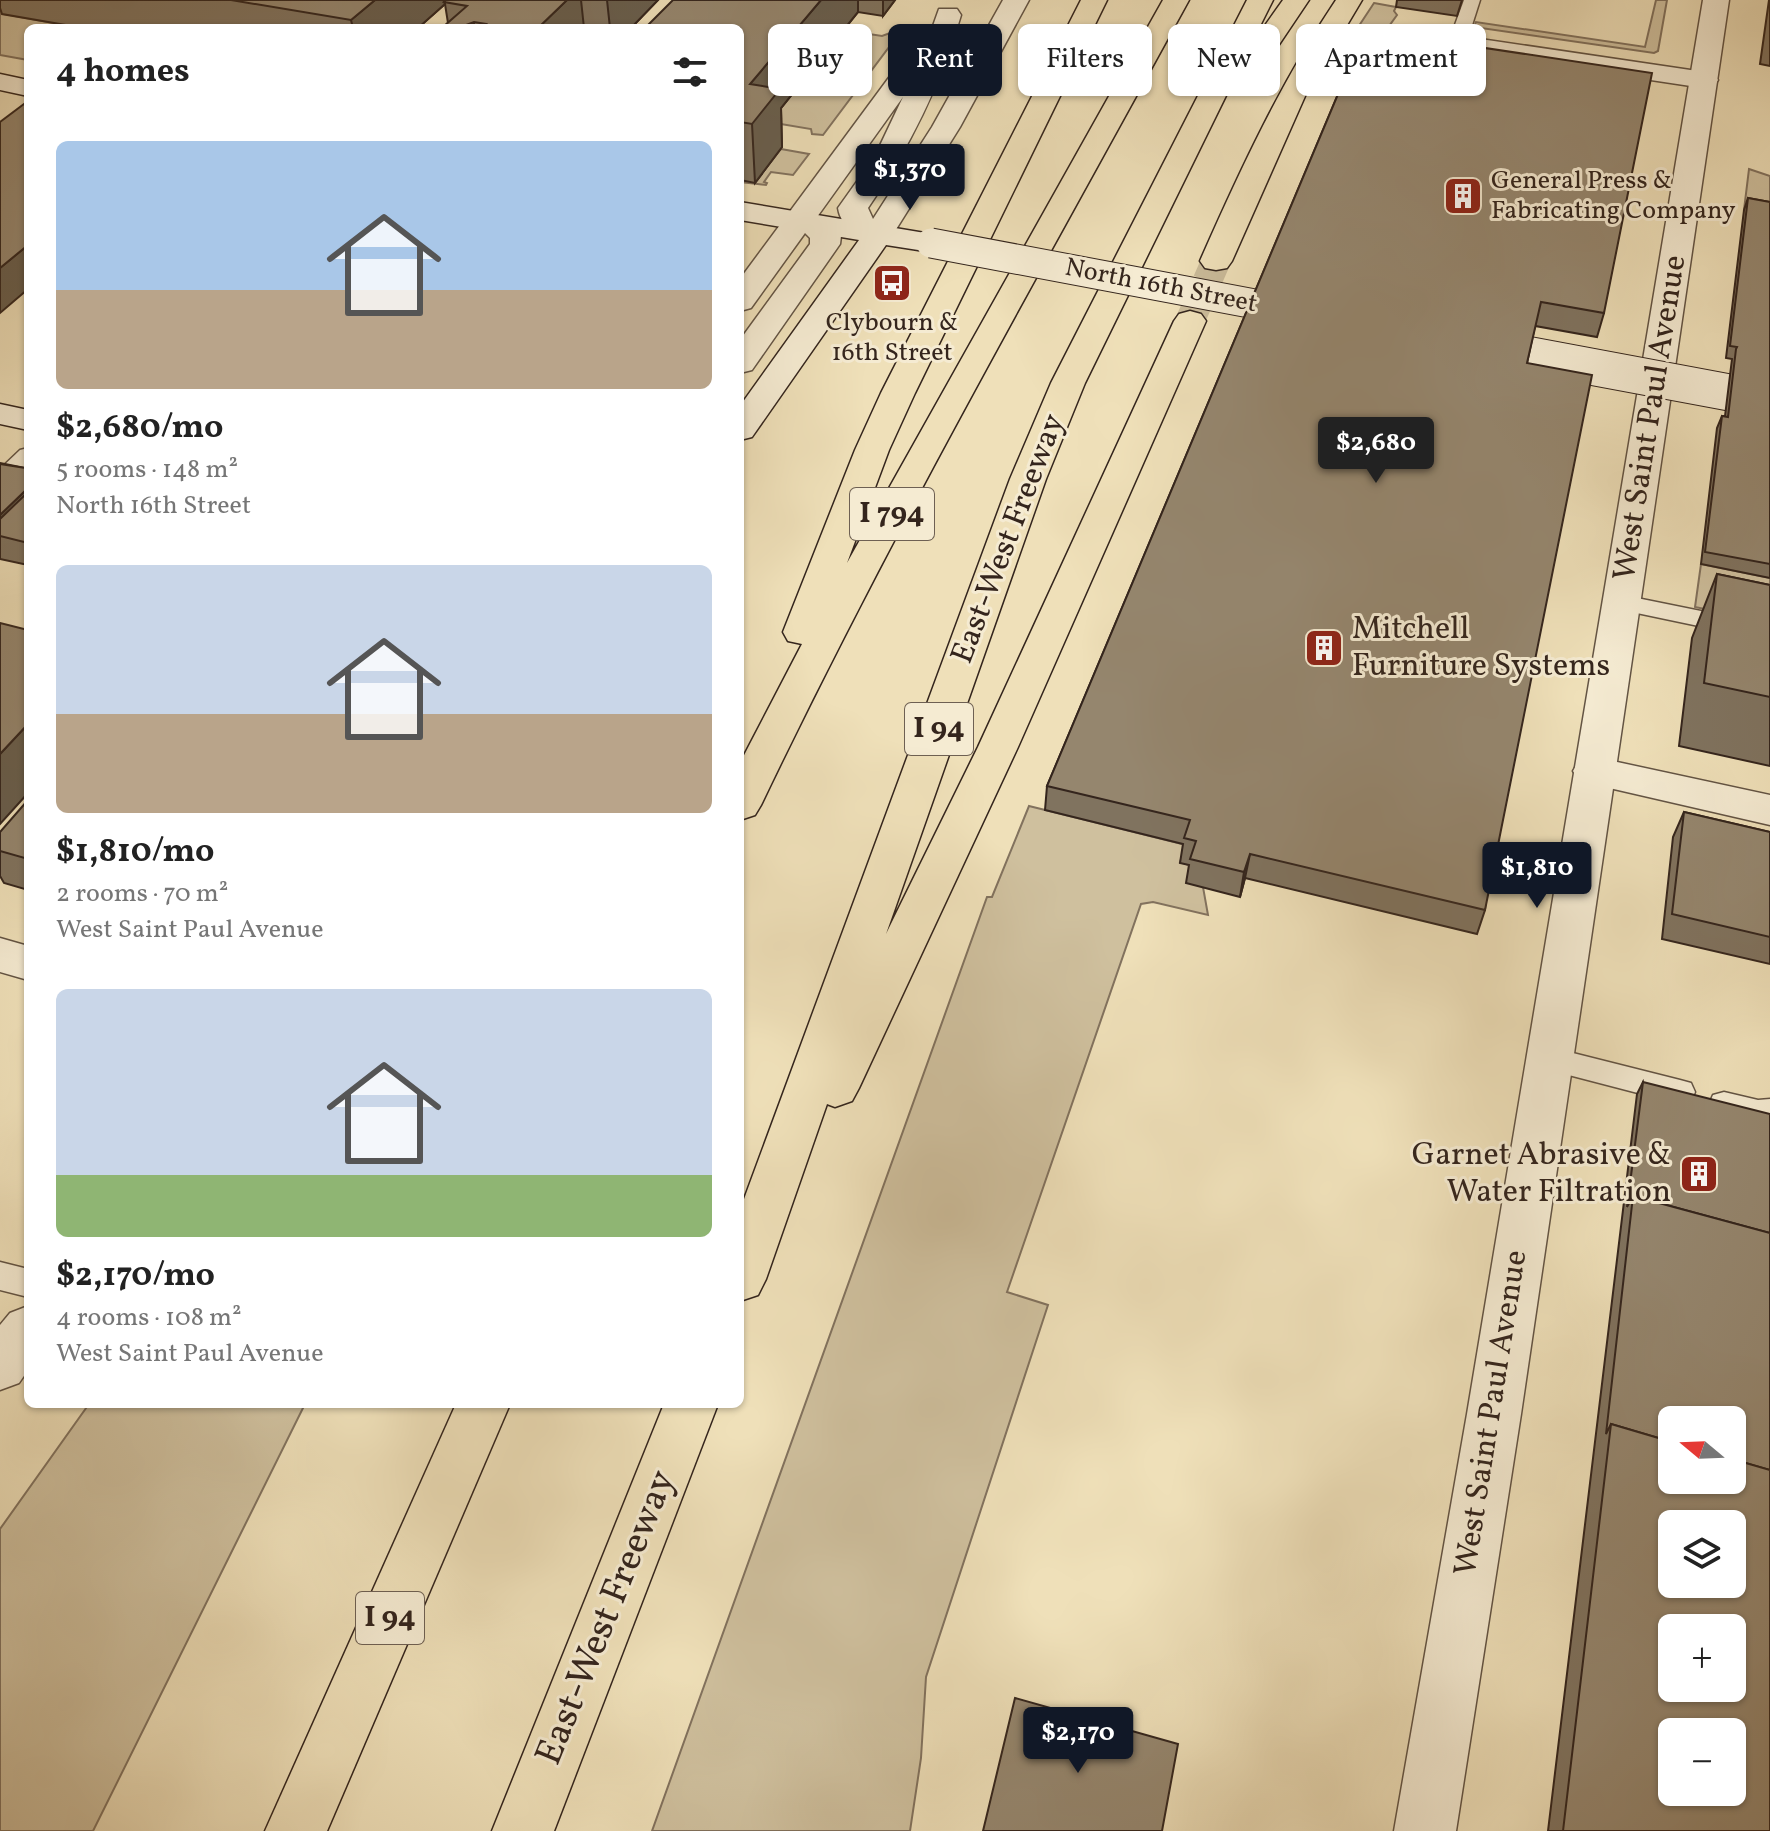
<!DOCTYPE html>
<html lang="en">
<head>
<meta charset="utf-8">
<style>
  body { margin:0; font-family:Vollkorn,serif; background:#f6f6f6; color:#222; height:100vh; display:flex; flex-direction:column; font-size:30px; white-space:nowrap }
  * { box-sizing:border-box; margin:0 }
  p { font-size:26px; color:#767676 }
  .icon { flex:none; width:44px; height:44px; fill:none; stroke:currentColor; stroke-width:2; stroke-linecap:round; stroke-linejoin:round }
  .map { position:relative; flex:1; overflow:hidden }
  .side { position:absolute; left:24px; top:24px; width:720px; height:1384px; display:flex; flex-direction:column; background:#fff; border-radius:12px; box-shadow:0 2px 6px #0004 }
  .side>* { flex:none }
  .guide { position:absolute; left:768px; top:24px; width:760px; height:72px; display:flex; gap:16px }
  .needle { width:52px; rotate:289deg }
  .controls { position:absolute; left:1658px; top:1406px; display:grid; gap:16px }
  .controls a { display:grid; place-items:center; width:88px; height:88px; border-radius:12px; background:#fff; box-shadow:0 2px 6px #0004; font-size:40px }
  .price { position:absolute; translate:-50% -68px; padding:0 18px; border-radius:8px; background:#111827; color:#fff; font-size:26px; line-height:52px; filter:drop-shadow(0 2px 4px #0008) }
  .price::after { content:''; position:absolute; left:50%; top:48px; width:24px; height:18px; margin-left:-12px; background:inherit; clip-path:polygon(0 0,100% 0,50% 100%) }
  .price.selected { background:#222; color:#fff }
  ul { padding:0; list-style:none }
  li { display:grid; align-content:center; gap:16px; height:424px; padding:0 32px }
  li span { display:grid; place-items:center; height:248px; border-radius:12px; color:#555 }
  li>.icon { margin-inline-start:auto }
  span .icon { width:144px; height:144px; fill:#fffc; stroke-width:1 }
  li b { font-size:34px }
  h2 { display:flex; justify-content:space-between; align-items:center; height:96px; padding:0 32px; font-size:34px }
  .pill { padding:0 28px; border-radius:12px; background:#fff; box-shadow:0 2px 6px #0004; font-size:28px; line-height:72px }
  .pill.selected { background:#111827; color:#fff }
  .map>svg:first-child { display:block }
</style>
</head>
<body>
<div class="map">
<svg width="1770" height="1831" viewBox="0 0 1770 1831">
  <rect width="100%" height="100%" fill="#efe0b9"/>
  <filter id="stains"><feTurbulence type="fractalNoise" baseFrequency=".0025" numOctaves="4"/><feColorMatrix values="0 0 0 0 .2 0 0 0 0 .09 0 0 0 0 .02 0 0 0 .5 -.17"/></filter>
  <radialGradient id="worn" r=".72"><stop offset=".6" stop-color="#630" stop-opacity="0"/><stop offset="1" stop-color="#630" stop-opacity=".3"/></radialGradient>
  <g fill="#cfc09e" stroke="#82725e" stroke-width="2">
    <path d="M0 0 3 14 81 28H28V60L0 55Z"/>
    <path d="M1656 0H1667L1658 51 1654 53 1474 27 1476 22 1645 47Z"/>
    <path d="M1374 3 1396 7 1394 11 1397 15 1387 29 1378 55 1343 50Z"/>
    <path d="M843 30 882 36 890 33 898 35 823 135 812 134 811 129 769 122Z"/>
    <path d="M781 149 809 154 793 175 771 172 764 182 767 183 766 185 740 182H755Z"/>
    <path d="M1749 169 1770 176V214L1744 210Z"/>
    <path d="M1701 564 1770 578V608L1747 618 1695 607Z"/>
    <path d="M1029 806 1186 845 1180 862 1192 866 1203 887 1208 915 1153 902 1141 904 1007 1292 1048 1305 926 1677 921 1758 910 1831H652L987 897H992Z"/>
    <path d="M89 1404H305L93 1831H0V1529Z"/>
  </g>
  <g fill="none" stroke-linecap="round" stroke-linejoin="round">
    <path stroke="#cabb9a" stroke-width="29" stroke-dasharray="29 14" stroke-linecap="butt" d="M1190 321 1216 261"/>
    <g stroke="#635444" stroke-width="3">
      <g id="service">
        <path d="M1464 0H1480L1466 44 1457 49 1448 44Z"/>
        <path d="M28 448V467L8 486 0 488V469L20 450Z"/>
        <path d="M1622 595 1770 625V641L1613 608 1610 603 1613 598Z"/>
        <path d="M1549 1047 1680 1080 1691 1083 1695 1092 1691 1101 1680 1104 1538 1067 1534 1059 1538 1051Z"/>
        <path d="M1724 1092 1758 1100 1770 1099V1123L1758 1124 1713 1113 1709 1104 1713 1095Z"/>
        <path d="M0 1262 28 1269V1297L0 1290Z"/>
      </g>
    </g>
    <g stroke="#635444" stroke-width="3">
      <g id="minor">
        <path d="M1393 26 1704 72 1714 74 1718 80 1714 86 1704 88 1384 40 1380 34 1384 28Z"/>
        <path d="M1594 757 1770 795V825L1579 781 1573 771 1579 761Z"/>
        <path d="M0 938 28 946V980L0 972Z"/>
      </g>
    </g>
    <g stroke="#635444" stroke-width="3">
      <g id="tertiary">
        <path d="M1003 0H1029L960 127 890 239C867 245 842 232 838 208L875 156 903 97 817 217 827 221 841 236 840 244 752 370 740 373V340L810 244V238L805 233 751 308 740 311V279L899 64 909 62 919 65 939 9H957L961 15C940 86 910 147 868 208L873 219 932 127Z"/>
        <path d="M1703 0H1729L1521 1414 1456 1831H1394L1467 1414Z"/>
        <path d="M28 1306V1370L19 1383 0 1390V1325L10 1313Z"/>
      </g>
    </g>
    <g stroke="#34251d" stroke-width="3">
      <g id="secondary">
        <path d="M0 74 28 80V96L0 90Z"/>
        <path d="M740 202 931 234 942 236 946 243 942 250 931 252 886 245 752 437 740 440V406L859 240 740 220Z"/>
        <path d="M0 404 28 410V430L0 424Z"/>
      </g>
    </g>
    <g stroke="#34251d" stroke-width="3">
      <g id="motorway">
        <path d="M1081 0H1107L915 393 889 450 847 563 1163 0H1189C1043 267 892 531 761 805L755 815 740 820V763L802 644 788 641 783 632 855 450 881 393Z"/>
        <path d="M1247 0H1273L1249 48 1283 0H1309L1264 67 1254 69 1242 63 1085 383 1046 479 886 934 978 747 1174 321 1179 314 1190 311 1201 314 1206 321 1018 747 859 1088 852 1101 835 1107 827 1104 766 1279 758 1295 740 1301V1210L1010 479 1051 383Z"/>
        <path d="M1336 0H1362L1306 94 1232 261 1227 268 1216 270 1205 268 1200 261C1240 170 1281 82 1336 0Z"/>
        <path d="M456 1404H510L327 1831H265Z"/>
        <path d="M664 1404H718L554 1831H492Z"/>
      </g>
    </g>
    <use href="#service" fill="#f5ebd2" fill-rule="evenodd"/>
    <use href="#minor" fill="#f5ebd2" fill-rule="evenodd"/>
    <use href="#tertiary" fill="#f5ebd2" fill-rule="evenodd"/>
    <use href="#secondary" fill="#f5ebd2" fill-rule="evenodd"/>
    <use href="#motorway" fill="#efe0b9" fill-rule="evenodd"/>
    <g stroke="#34251d" stroke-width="31" stroke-linecap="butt">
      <path id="secondary-bridge-far1" d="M931 243 1308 314"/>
    </g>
    <g stroke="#34251d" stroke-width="38" stroke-linecap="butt">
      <path id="secondary-bridge" d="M1470 344 1770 400"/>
    </g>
    <use href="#secondary-bridge-far1" stroke="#f5ebd2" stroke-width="29"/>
    <use href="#secondary-bridge" stroke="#f5ebd2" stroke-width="36"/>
  </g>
  <g fill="#80735f" stroke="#34251d" stroke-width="2">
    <path d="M0 0H658L631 28H444L448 23 445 4 418 28H83L2 14 0 8Z"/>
    <path d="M673 0H895L883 16 858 12 781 108 782 147 755 183 740 180V28Z"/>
    <path d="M1397 0H1462L1457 16 1396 7Z"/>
    <path d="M1769 0H1770V66L1760 64Z"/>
    <path d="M1365 30 1604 313 1597 337 1535 326 1527 363 1485 910 1477 934 1245 878 1240 897 1186 883 1189 865 1180 863 1183 844 1045 810 1047 786Z"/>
    <path d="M1748 198 1770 202V578L1701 564 1717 428 1722 416H1725L1732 359 1726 358 1744 210Z"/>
    <path d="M0 463 25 468 28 465V565L0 559Z"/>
    <path d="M1717 574 1770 585V766L1679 746 1692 638Z"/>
    <path d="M28 800V890L4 883 0 876V851Z"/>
    <path d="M1684 812 1770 832V964L1662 939 1673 837Z"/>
    <path d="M1643 1082 1770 1831H1548L1637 1094Z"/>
  </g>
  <g fill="#685e4d" stroke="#34251d" stroke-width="2">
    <path d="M375 0H449L444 2 445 4 418 28H353L351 20Z"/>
    <path d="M567 0H581L584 28H538Z"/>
    <path d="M607 0H658L631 28H610Z"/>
    <path d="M821 0H858V12L781 108 782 147 755 183 750 84Z"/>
    <path d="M883 0H895L883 16Z"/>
    <path d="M474 22V28H458Z"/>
    <path d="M28 245V289L0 313V268Z"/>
    <path d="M28 488V522L0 536V515Z"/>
    <path d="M28 724V793L0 824V754Z"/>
    <path d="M1250 854 1245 878 1240 897 1244 872Z"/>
  </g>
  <g fill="#95866e" stroke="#34251d" stroke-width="2" fill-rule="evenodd">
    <path d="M231 0H375L351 20Z"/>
    <path d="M446 0H567L538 28H482L486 24 474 22 458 28 443 27 467 6 444 2Z"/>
    <path d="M673 0H821L750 84 780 89 752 124 740 122V28H645Z"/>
    <path d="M1365 30 1652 73 1604 313 1541 302 1527 363 1592 375 1485 910 1250 854 1244 872 1190 859 1196 841 1184 838 1190 820 1047 786Z"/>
    <path d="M28 101V245L0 268V122Z"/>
    <path d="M1748 198 1770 202V564L1705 552 1722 416 1728 417 1736 349 1737 347 1730 346Z"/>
    <path d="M0 464 25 468 28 465V488L0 515Z"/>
    <path d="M28 492V543L0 536V519Z"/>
    <path d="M1717 574 1770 585V697L1704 683Z"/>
    <path d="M0 623 28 630V724L0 754Z"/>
    <path d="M28 800V859L0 851V832Z"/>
    <path d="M1684 812 1770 832V937L1672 914Z"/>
    <path d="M1643 1082 1770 1114V1233L1633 1196 1627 1207Z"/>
    <path d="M1633 1196 1770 1233V1470L1732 1459V1420H1672V1442L1611 1424 1606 1434Z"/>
    <path d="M1611 1424 1672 1442V1480H1732V1459L1770 1470V1831H1563ZM1672 1524H1732V1584H1672ZM1672 1628H1732V1688H1672ZM1672 1732H1732V1792H1672Z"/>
    <path d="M1015 1698 1178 1744 1162 1831H983Z"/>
  </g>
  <defs>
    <g id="building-square" transform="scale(2)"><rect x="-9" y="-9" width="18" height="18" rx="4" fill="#8f2418" stroke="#f5ebd2"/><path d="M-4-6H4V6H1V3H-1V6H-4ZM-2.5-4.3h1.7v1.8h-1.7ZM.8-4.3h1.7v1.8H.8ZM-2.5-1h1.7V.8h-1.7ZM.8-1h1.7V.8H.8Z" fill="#fff"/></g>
    <g id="bus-square" transform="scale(2)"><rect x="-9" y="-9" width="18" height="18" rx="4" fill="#8f2418" stroke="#f5ebd2"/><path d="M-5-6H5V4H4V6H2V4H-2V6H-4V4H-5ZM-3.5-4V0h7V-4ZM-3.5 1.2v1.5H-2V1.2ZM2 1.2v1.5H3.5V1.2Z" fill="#fff"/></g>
  </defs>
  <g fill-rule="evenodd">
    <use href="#building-square" x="1463" y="196"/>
    <use href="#bus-square" x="892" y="283"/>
    <use href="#building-square" x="1324" y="648"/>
    <use href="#building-square" x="1699" y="1174"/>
  </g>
  <g text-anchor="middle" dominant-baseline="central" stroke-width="6" stroke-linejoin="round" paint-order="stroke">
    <g font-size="26" fill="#34251d" stroke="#f5ebd2" text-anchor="start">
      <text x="1491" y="181">General Press &amp;<tspan x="1491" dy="30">Fabricating Company</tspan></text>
      <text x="892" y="323" text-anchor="middle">Clybourn &amp;<tspan x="892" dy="30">16th Street</tspan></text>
    </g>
    <g font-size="26" fill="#34251d" stroke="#f5ebd2">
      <text transform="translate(1161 286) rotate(11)">North 16th Street</text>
    </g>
    <g fill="#f5ebd2" stroke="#6e6053" stroke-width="2">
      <rect x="850" y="488" width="84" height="52" rx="6"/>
      <rect x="905" y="703" width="68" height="52" rx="6"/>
      <rect x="356" y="1592" width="68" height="52" rx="6"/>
    </g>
    <g font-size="30" font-weight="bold" fill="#34251d">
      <text x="892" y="514">I 794</text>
      <text x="939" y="729">I 94</text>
      <text x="390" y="1618">I 94</text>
    </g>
    <g font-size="32" fill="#34251d" stroke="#f5ebd2">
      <text transform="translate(1651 418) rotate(-81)">West Saint Paul Avenue</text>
      <text transform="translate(1009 539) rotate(-69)">East-West Freeway</text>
      <text transform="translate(1492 1413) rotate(-81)">West Saint Paul Avenue</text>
    </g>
    <g font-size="32" fill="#34251d" stroke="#f5ebd2" text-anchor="start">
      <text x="1352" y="630">Mitchell<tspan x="1352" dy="37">Furniture Systems</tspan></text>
      <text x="1671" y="1156" text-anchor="end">Garnet Abrasive &amp;<tspan x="1671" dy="37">Water Filtration</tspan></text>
    </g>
    <g font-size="38" fill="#34251d" stroke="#f5ebd2">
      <text transform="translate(607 1618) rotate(-68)">East-West Freeway</text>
    </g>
  </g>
  <rect width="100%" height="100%" filter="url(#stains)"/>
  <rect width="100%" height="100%" fill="url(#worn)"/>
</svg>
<div class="controls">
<a><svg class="needle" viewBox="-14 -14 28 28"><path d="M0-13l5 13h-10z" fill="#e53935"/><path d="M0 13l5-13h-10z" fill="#767676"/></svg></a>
<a><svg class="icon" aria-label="layers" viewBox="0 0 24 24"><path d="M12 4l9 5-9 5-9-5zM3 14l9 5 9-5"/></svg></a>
<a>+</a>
<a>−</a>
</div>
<b class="price" style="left:910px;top:212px">$1,370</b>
<b class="price selected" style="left:1376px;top:485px">$2,680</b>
<b class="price" style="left:1537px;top:910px">$1,810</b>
<b class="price" style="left:1078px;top:1775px">$2,170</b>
<div class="guide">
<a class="pill">Buy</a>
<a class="pill selected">Rent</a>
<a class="pill">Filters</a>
<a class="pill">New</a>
<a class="pill">Apartment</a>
</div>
<section class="side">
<h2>4 homes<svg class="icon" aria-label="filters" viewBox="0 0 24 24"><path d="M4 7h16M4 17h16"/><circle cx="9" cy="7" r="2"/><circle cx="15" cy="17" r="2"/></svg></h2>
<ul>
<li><span style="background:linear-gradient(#a9c7e8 60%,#b9a48a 0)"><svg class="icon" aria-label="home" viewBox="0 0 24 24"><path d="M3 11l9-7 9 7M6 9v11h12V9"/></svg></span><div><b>$2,680/mo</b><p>5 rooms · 148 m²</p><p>North 16th Street</p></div></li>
<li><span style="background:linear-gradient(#c9d6e8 60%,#b9a48a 0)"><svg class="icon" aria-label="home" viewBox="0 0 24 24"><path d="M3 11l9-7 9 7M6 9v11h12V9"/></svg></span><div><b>$1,810/mo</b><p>2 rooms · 70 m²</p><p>West Saint Paul Avenue</p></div></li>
<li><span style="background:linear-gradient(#c9d6e8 75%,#8fb573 0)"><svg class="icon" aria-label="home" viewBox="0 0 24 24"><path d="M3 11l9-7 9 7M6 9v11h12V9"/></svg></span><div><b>$2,170/mo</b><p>4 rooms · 108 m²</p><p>West Saint Paul Avenue</p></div></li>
</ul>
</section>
</div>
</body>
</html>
